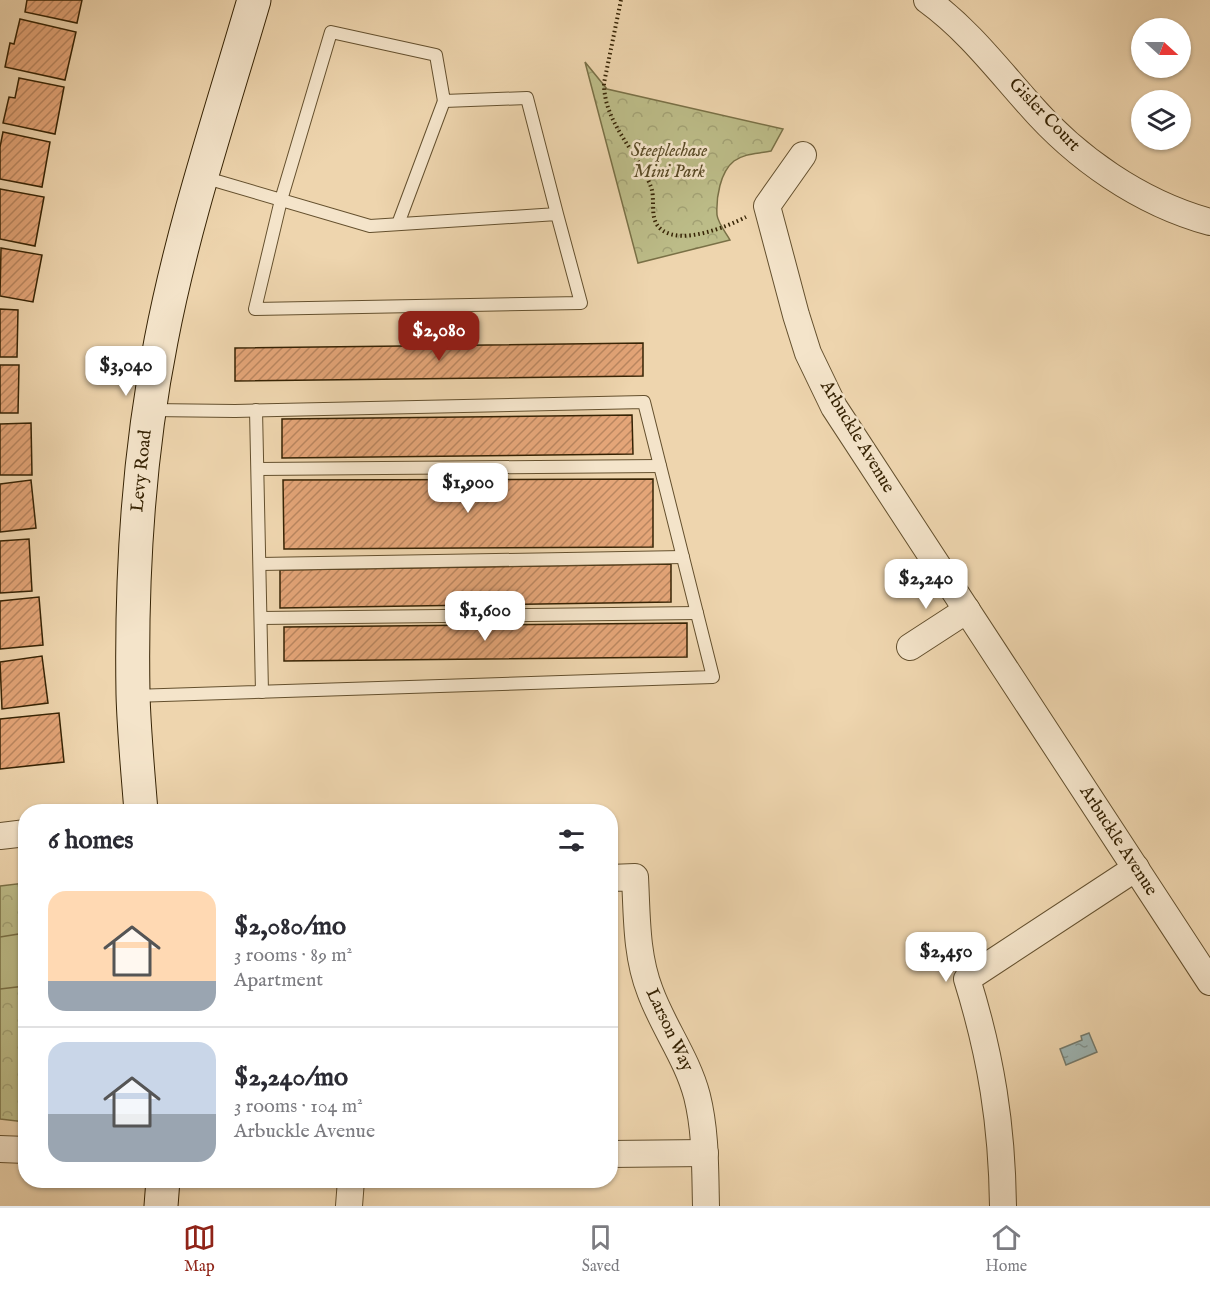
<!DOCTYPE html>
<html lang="en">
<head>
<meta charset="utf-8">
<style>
  body { margin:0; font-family:"IM FELL English",serif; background:#f2f2f3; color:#2b2b33; height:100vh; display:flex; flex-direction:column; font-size:22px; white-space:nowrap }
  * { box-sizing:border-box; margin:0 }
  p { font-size:20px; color:#7c7c81 }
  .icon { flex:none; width:33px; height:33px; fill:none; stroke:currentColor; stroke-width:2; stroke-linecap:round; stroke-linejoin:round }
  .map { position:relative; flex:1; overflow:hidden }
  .drawer { position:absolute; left:18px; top:804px; width:600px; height:384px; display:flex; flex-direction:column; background:#fff; border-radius:24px; box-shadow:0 2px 4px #0004 }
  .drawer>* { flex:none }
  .needle { width:39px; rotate:111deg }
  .fabs { position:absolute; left:1131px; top:18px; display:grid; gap:12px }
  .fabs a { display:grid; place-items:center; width:60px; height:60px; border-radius:50%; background:#fff; box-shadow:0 2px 4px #0004; font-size:30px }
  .price { position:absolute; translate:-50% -51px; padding:0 14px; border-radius:12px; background:#fff; color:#222; font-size:20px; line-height:39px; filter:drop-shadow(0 2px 3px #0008) }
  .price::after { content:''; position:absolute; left:50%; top:36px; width:18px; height:14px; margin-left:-9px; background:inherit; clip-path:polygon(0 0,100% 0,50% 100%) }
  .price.selected { background:#8f2418; color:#fff }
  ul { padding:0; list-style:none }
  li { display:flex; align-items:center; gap:18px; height:150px; padding:0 30px }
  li+li { border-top:2px solid #e1e1e2 }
  li span { display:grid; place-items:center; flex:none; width:168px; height:120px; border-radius:18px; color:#555 }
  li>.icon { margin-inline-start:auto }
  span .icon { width:72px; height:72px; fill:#fffc; stroke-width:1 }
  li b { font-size:26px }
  h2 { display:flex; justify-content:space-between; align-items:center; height:72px; padding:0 30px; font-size:26px }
  .menu { display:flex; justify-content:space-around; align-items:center; height:84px; border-top:2px solid #e1e1e2; background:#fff; font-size:16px; color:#7c7c81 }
  .menu a { display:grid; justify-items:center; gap:3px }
  .menu .selected { color:#8f2418 }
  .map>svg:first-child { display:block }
</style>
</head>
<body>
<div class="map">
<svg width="1210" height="1206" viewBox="0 0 1210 1206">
  <defs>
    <pattern id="park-crowns" width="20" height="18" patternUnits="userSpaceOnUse" patternTransform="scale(1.5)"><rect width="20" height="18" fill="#bcbc88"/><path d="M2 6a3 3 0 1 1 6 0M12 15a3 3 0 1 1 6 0" fill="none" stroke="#a2a174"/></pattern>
    <pattern id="water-ripples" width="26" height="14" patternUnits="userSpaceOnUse" patternTransform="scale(1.5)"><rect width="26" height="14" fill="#9db6b5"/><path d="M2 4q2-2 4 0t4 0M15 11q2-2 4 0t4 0" fill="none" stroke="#819491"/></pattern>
    <pattern id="building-hatch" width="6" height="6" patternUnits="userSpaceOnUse" patternTransform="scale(1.5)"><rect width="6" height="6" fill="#e4a578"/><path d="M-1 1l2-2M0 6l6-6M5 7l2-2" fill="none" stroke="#ba8660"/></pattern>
  </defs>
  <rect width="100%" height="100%" fill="#eed5ae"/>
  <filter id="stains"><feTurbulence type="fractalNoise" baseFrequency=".00333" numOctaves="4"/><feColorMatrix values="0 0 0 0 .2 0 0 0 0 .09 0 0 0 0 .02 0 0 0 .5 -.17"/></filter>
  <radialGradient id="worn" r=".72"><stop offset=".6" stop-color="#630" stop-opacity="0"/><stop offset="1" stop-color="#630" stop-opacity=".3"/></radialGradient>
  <g fill="url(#park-crowns)" stroke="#797046" stroke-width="1.5">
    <path d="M585 62 607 89 783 129 771 151C758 154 745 153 734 161 720 172 716 198 717 215 718 223 726 233 730 240L638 263Z"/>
    <path d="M25 883V1122L0 1119V886Z"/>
  </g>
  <path fill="#bcbc88" stroke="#797046" stroke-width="1.5" d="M25 933V986L0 989V937Z"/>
  <path fill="url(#water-ripples)" stroke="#747b6e" stroke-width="1.5" d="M1089 1033 1097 1052 1066 1065 1060 1049 1082 1040 1081 1036Z"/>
  <g fill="url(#building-hatch)" stroke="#362304" stroke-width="1.5">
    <path d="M27 0H82L77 23 25 12Z"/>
    <path d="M20 19 76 32 65 80 5 67 10 43 14 44Z"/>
    <path d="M19 78 64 87 55 134 3 123 9 97 15 98Z"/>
    <path d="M3 132 50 142 42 187 0 179V147Z"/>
    <path d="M0 189 44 197 35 246 0 239Z"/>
    <path d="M1 248 42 255 33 302 0 296Z"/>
    <path d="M0 309 18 310 17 357H0Z"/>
    <path d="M643 343V376L235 381V348Z"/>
    <path d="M0 365H19L18 413H0Z"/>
    <path d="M632 415 633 454 282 458V419Z"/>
    <path d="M31 423 32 475H0V424Z"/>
    <path d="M653 479V547L284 549 283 480Z"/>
    <path d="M31 480 36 528 0 532V484Z"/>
    <path d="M29 539 32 591 0 593V541Z"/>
    <path d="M671 564V602L280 608V570Z"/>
    <path d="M39 597 43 645 0 649V601Z"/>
    <path d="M687 623V657L284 661V627Z"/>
    <path d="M42 656 48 703 2 709 0 662Z"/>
    <path d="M59 713 64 762 0 769V719Z"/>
  </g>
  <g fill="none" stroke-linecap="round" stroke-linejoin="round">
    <g stroke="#64502e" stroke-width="14">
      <g id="lane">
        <path d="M203 177 370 226 557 214 527 98 444 101 436 55 331 32 281 200 255 309 581 303 557 214"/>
        <path d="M398 224 444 101"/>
        <path d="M256 410 262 692"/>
        <path d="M258 469 660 466"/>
        <path d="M260 564 683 557"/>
        <path d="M261 618 697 613"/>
        <path d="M133 696 713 677 644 402 235 411 151 410"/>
      </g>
    </g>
    <g stroke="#64502e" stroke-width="28">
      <g id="street">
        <path d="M927 0C967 29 996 67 1029 104 1076 158 1140 203 1210 222"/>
        <path d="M803 155 767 206 796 315 808 353 834 407 1210 982"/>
        <path d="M910 647 967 610"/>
        <path d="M0 836 26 833"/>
        <path d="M610 878 635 877C637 916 636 955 650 991 663 1027 687 1058 697 1096 706 1132 705 1169 706 1206"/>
        <path d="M0 1149 26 1150"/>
        <path d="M610 1154 705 1153"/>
        <path d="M349 1206 351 1180"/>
        <path d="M1003 1206C1002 1125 991 1056 967 979L1136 868"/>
      </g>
    </g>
    <g stroke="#362304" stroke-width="35">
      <g id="secondary">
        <path d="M141 812C138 772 134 733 133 694 131 576 138 457 161 341 183 226 221 113 254 0"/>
        <path d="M161 1206 163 1180"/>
      </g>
    </g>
    <path stroke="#362304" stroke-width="4" stroke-dasharray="1.5 3" stroke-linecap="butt" d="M621 0 604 83C604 124 637 150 651 187 656 200 648 220 662 230 682 245 726 227 746 217"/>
    <use href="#lane" stroke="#f4e4ca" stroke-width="12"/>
    <use href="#street" stroke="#f4e4ca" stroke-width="26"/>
    <use href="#secondary" stroke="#f4e4ca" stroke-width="33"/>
  </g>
  <g text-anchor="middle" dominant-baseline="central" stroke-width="5" stroke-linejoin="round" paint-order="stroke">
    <g font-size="18" fill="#362304" stroke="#f4e4ca">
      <text transform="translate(1044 115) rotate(46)">Gisler Court</text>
      <text transform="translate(857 437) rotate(59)">Arbuckle Avenue</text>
      <text transform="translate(142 471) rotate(-84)">Levy Road</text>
      <text transform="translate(1118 841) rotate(57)">Arbuckle Avenue</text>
      <text transform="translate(669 1030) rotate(65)">Larson Way</text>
    </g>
    <g font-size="18" font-style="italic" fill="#584925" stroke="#f4e4ca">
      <text x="669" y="151">Steeplechase<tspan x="669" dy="21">Mini Park</tspan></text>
    </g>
  </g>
  <rect width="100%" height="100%" filter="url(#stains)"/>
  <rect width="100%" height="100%" fill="url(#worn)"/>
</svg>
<div class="fabs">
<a><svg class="needle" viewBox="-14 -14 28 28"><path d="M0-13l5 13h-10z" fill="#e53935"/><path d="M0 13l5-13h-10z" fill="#7c7c81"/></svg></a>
<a><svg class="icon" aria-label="layers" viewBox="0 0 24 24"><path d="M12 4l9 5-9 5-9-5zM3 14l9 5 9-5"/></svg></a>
</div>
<b class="price selected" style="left:439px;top:362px">$2,080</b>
<b class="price" style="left:126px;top:397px">$3,040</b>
<b class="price" style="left:468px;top:514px">$1,900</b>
<b class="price" style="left:926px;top:610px">$2,240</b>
<b class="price" style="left:485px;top:642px">$1,600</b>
<b class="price" style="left:946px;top:983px">$2,450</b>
<section class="drawer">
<h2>6 homes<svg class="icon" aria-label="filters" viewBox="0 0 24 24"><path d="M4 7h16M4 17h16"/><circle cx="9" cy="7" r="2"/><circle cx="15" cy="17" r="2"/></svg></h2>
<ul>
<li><span style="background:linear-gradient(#ffd9b3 75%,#9aa5b1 0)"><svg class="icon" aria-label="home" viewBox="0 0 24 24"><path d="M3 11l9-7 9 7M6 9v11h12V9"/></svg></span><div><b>$2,080/mo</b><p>3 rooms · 89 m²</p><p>Apartment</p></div></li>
<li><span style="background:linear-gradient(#c9d6e8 60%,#9aa5b1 0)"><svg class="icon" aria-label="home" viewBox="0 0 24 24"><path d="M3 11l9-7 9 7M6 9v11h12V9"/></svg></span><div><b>$2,240/mo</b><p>3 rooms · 104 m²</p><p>Arbuckle Avenue</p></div></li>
</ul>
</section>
</div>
<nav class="menu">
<a class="selected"><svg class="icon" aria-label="map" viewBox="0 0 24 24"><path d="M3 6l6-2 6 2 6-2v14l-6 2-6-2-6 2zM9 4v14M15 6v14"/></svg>Map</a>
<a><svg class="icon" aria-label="saved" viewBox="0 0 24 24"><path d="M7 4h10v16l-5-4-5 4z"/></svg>Saved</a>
<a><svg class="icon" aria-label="home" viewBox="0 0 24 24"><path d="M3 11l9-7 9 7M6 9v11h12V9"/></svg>Home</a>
</nav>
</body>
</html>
